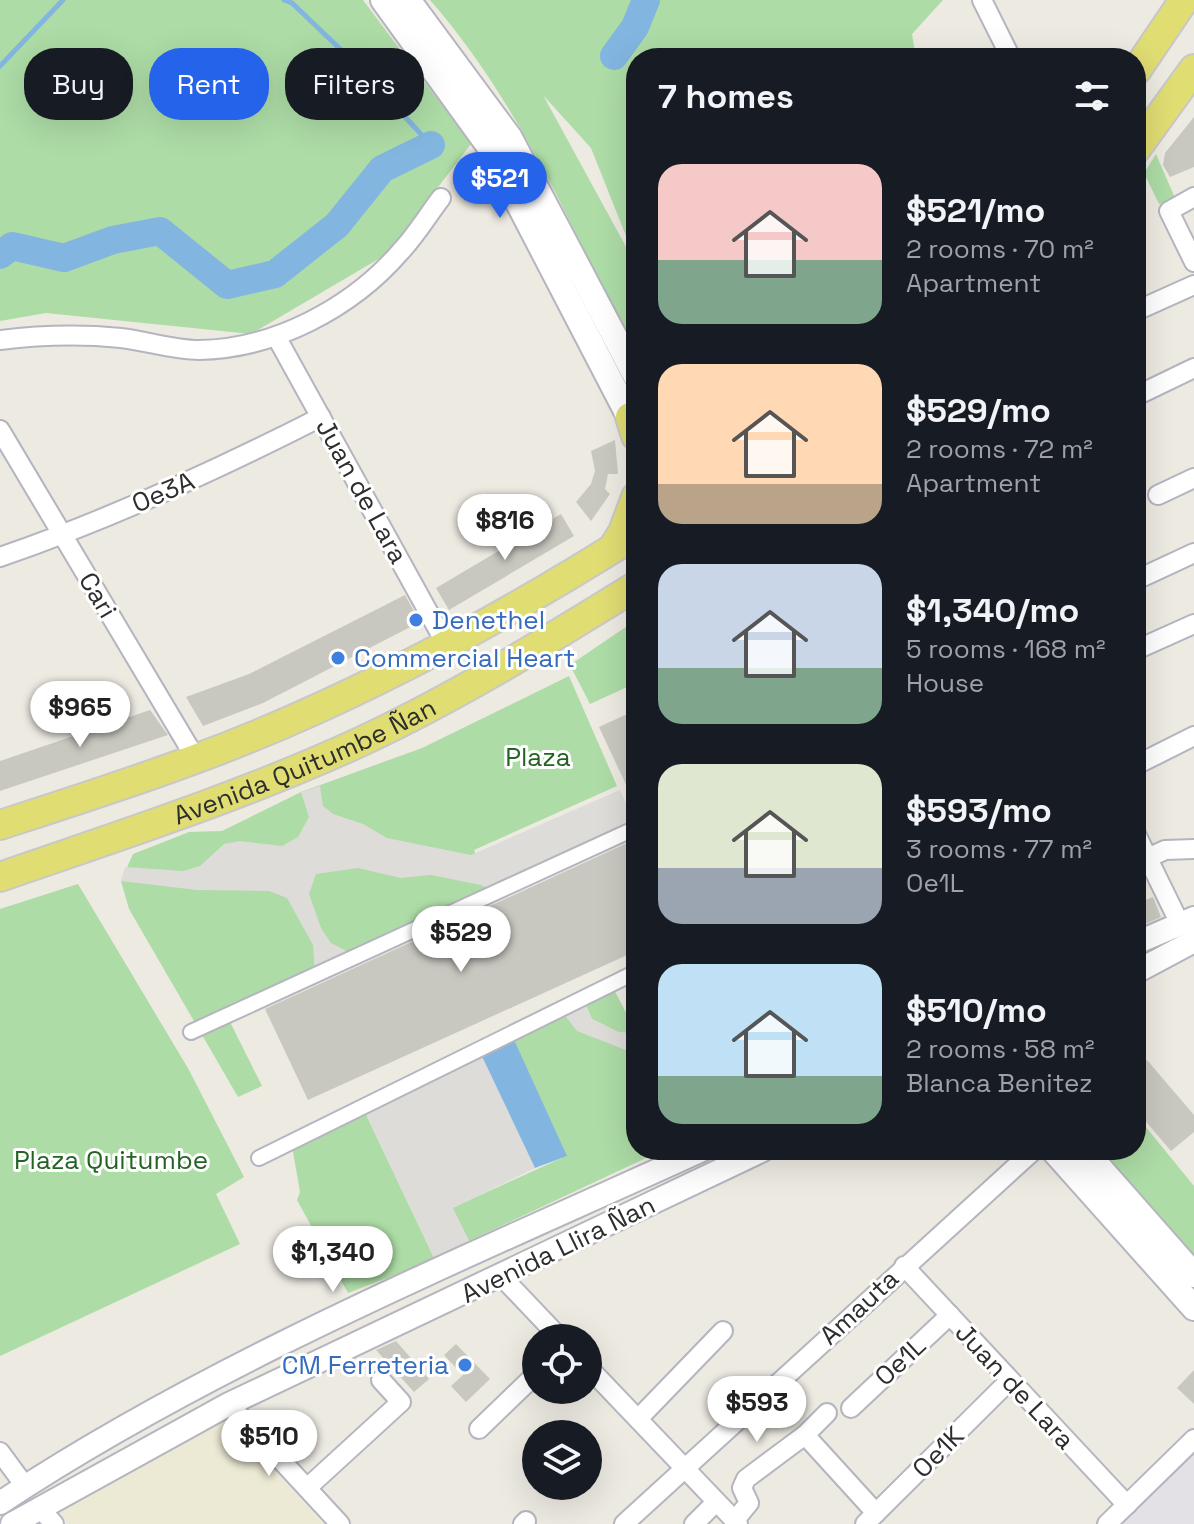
<!DOCTYPE html>
<html lang="en">
<head>
<meta charset="utf-8">
<style>
  body { margin:0; font-family:"Space Grotesk",sans-serif; background:#242831; color:#f1f3f6; height:100vh; display:flex; flex-direction:column; font-size:30px; white-space:nowrap }
  * { box-sizing:border-box; margin:0 }
  p { font-size:26px; color:#9ea1a6 }
  .icon { flex:none; width:44px; height:44px; fill:none; stroke:currentColor; stroke-width:2; stroke-linecap:round; stroke-linejoin:round }
  .map { position:relative; flex:1; overflow:hidden }
  .side { position:absolute; left:626px; top:48px; width:520px; height:1112px; display:flex; flex-direction:column; background:#171b24; border-radius:32px; box-shadow:0 8px 32px #0002 }
  .side>* { flex:none }
  .banner { position:absolute; left:24px; top:48px; width:482px; height:72px; display:flex; gap:16px }
  .tools { position:absolute; left:522px; top:1324px; display:grid; gap:16px }
  .tools a { display:grid; place-items:center; width:80px; height:80px; border-radius:50%; background:#171b24; box-shadow:0 8px 32px #0002; font-size:40px }
  .price { position:absolute; translate:-50% -68px; padding:0 18px; border-radius:28px; background:#fff; color:#222; font-size:26px; line-height:52px; filter:drop-shadow(0 2px 4px #0008) }
  .price::after { content:''; position:absolute; left:50%; top:48px; width:24px; height:18px; margin-left:-12px; background:inherit; clip-path:polygon(0 0,100% 0,50% 100%) }
  .price.active { background:#2563eb; color:#fff }
  ul { padding:0; list-style:none }
  li { display:flex; align-items:center; gap:24px; height:200px; padding:0 32px }
  li span { display:grid; place-items:center; flex:none; width:224px; height:160px; border-radius:24px; color:#555 }
  li>.icon { margin-inline-start:auto }
  span .icon { width:96px; height:96px; fill:#fffc; stroke-width:1 }
  li b { font-size:34px }
  h2 { display:flex; justify-content:space-between; align-items:center; height:96px; padding:0 32px; font-size:34px }
  .pill { padding:0 28px; border-radius:32px; background:#171b24; box-shadow:0 8px 32px #0002; font-size:28px; line-height:72px }
  .pill.active { background:#2563eb; color:#fff }
  .map>svg:first-child { display:block }
</style>
</head>
<body>
<div class="map">
<svg width="1194" height="1524" viewBox="0 0 1194 1524">
  <rect width="100%" height="100%" fill="#edeae2"/>
  <path fill="#e4e1e6" d="M1194 1453V1524H1122Z"/>
  <path fill="#ece9d4" d="M228 1418 322 1524H69L56 1510Z"/>
  <g fill="#addca6">
    <path d="M0 0H363L471 144 387 254 251 334 46 313 0 321Z"/>
    <path d="M430 0H943L912 34 916 58H636V261L591 148 543 95 636 265V358C576 236 521 104 430 0Z"/>
    <path d="M1156 154 1175 198 1159 204 1144 173Z"/>
    <path d="M636 620V683L590 704 570 665Z"/>
    <path d="M569 676 617 786 474 850 489 889 227 1016 262 1086 238 1097 129 909 121 881 133 854 189 832 222 831 301 792 422 748Z"/>
    <path d="M78 884 189 1070 244 1177 216 1194 240 1244 0 1356V909Z"/>
    <path d="M611 984 630 1020 636 1017V1034L618 1032 592 1019 583 999Z"/>
    <path d="M560 1009 610 1043 636 1054V1150H663L469 1241 452 1208 566 1156 511 1033Z"/>
    <path d="M361 1104 435 1260 348 1293 297 1200 300 1192 291 1140Z"/>
    <path d="M1136 1115 1194 1186V1262L1098 1150H1136Z"/>
  </g>
  <g fill="#dddcd8">
    <path d="M320 786 323 806 333 814 363 824 387 838 471 855 620 790 636 826 496 892 481 885 431 875 401 878 358 868 316 874 309 894 321 928 331 943 356 956 315 975 313 945 287 898 269 891 197 890 121 881 125 867 183 871 200 866 224 844 240 841 282 846 298 837 309 817 301 792Z"/>
    <path d="M583 999 592 1019 618 1032 636 1034V1054L577 1031 560 1009Z"/>
    <path d="M478 1048 535 1168 453 1208 469 1241 435 1260 361 1104Z"/>
  </g>
  <path fill="#83b5e1" d="M511 1033 567 1156 535 1168 478 1048Z"/>
  <g fill="none" stroke-linecap="round" stroke-linejoin="round">
    <g stroke="#83b5e1" stroke-width="5">
      <path d="M284 0 292 3 359 67 431 145"/>
      <path d="M0 66 63 0"/>
    </g>
    <g stroke="#83b5e1" stroke-width="28">
      <path d="M614 56 635 27 646 0"/>
      <path d="M0 255 12 246 64 258 113 240 160 231 227 285 275 274 337 225 382 169 431 145"/>
    </g>
  </g>
  <g fill="#c9c8c0">
    <path d="M1194 117V167L1170 177 1163 165 1165 153Z"/>
    <path d="M615 440 618 474H608L605 489 610 494 591 521 576 502 591 484 595 471 591 451Z"/>
    <path d="M561 514 574 536 449 610 436 588Z"/>
    <path d="M405 595 420 622 263 703 203 726 186 697 249 674Z"/>
    <path d="M150 710 168 735 0 791V761Z"/>
    <path d="M636 710V806L599 727Z"/>
    <path d="M636 839V951L308 1100 265 1009Z"/>
    <path d="M1153 897 1161 917 1136 928V904Z"/>
    <path d="M1147 1060 1194 1115V1132L1171 1151 1136 1110V1070Z"/>
    <path d="M396 1341 429 1379 414 1392 376 1350Z"/>
    <path d="M456 1344 490 1379 466 1402 451 1386 463 1375 444 1355Z"/>
    <path d="M1194 1370V1404L1177 1388Z"/>
  </g>
  <g fill="none" stroke-linecap="round" stroke-linejoin="round">
    <g stroke="#b5b5bf" stroke-width="18">
      <g id="pedestrian">
        <path d="M191 1032 636 828"/>
        <path d="M259 1158 636 972"/>
      </g>
    </g>
    <g stroke="#b5b5bf" stroke-width="22">
      <g id="minor">
        <path d="M982 0 1011 58"/>
        <path d="M1194 197 1169 211 1194 262"/>
        <path d="M1136 311 1194 285"/>
        <path d="M277 338 446 644"/>
        <path d="M0 340C41 335 80 334 121 338 147 341 173 350 199 350 274 349 352 308 401 251 416 235 428 215 441 198"/>
        <path d="M1136 396 1194 368"/>
        <path d="M0 430 196 759"/>
        <path d="M1158 495 1194 478"/>
        <path d="M0 557C111 519 217 470 321 417"/>
        <path d="M1136 580 1194 553"/>
        <path d="M1136 650 1194 624"/>
        <path d="M1136 765 1194 736"/>
        <path d="M1136 834 1180 924"/>
        <path d="M1148 858 1165 850 1194 849"/>
        <path d="M904 1266 1127 1505"/>
        <path d="M502 1277 560 1338"/>
        <path d="M588 1367 738 1524"/>
        <path d="M229 1404 340 1524"/>
        <path d="M851 1408 950 1315"/>
        <path d="M638 1419 723 1331"/>
        <path d="M479 1429 536 1374"/>
        <path d="M805 1435 876 1513"/>
        <path d="M0 1452 25 1486"/>
        <path d="M307 1488 401 1402 381 1380"/>
        <path d="M39 1507 54 1524"/>
        <path d="M735 1520 749 1503 742 1488 746 1479 805 1435 827 1413"/>
        <path d="M523 1524 526 1521"/>
        <path d="M624 1524 1034 1150"/>
        <path d="M694 1524 716 1502"/>
        <path d="M865 1524 1010 1380"/>
        <path d="M1107 1524 1194 1439"/>
      </g>
    </g>
    <g stroke="#b5b5bf" stroke-width="26">
      <g id="tertiary">
        <path d="M1136 943 1194 918"/>
        <path d="M1136 972 1194 941"/>
        <path d="M0 1503C214 1361 468 1257 702 1150"/>
        <path d="M12 1524 229 1404 763 1150"/>
      </g>
    </g>
    <g stroke="#b5b5bf" stroke-width="28">
      <g id="secondary">
        <path d="M383 0 488 145 636 430"/>
        <path d="M408 0 510 138 636 377"/>
        <path d="M1053 1150 1194 1308"/>
        <path d="M1084 1150 1194 1275"/>
      </g>
    </g>
    <g stroke="#c8c8c8" stroke-width="32">
      <g id="primary">
        <path d="M1136 71 1184 0"/>
        <path d="M1136 149 1194 69"/>
        <path d="M630 417 636 436"/>
        <path d="M613 548 623 532 636 497"/>
        <path d="M0 825C65 804 131 783 195 759 350 702 497 622 636 534"/>
        <path id="s1" d="M0 877C121 835 243 796 360 742 455 698 547 641 636 586"/>
      </g>
    </g>
    <use href="#pedestrian" stroke="#fff" stroke-width="14"/>
    <use href="#minor" stroke="#fff" stroke-width="18"/>
    <use href="#tertiary" stroke="#fff" stroke-width="22"/>
    <use href="#secondary" stroke="#fff" stroke-width="24"/>
    <use href="#primary" stroke="#e0dd73" stroke-width="28"/>
  </g>
  <g fill="#3f7fe0" stroke="#fff" stroke-width="3">
    <circle cx="416" cy="620" r="8"/>
    <circle cx="338" cy="658" r="8"/>
    <circle cx="465" cy="1365" r="8"/>
  </g>
  <g text-anchor="middle" dominant-baseline="central" stroke-width="6" stroke-linejoin="round" paint-order="stroke">
    <g font-size="26" fill="#2d2d2d" stroke="#fff">
      <text transform="translate(362 491) rotate(61)">Juan de Lara</text>
      <text transform="translate(163 492) rotate(-23)">Oe3A</text>
      <text transform="translate(98 595) rotate(59)">Cari</text>
      <text stroke="none"><textPath href="#s1" startOffset="326">Avenida Quitumbe Ñan</textPath></text>
      <text transform="translate(558 1249) rotate(-26)">Avenida Llira Ñan</text>
      <text transform="translate(859 1307) rotate(-43)">Amauta</text>
      <text transform="translate(900 1361) rotate(-43)">Oe1L</text>
      <text transform="translate(1015 1386) rotate(47)">Juan de Lara</text>
      <text transform="translate(938 1452) rotate(-45)">Oe1K</text>
    </g>
    <g font-size="26" fill="#366cbe" stroke="#fff" text-anchor="start">
      <text x="432" y="620">Denethel</text>
      <text x="354" y="658">Commercial Heart</text>
      <text x="449" y="1365" text-anchor="end">CM Ferreteria</text>
    </g>
    <g font-size="26" fill="#256325" stroke="#fff">
      <text x="538" y="757">Plaza</text>
      <text x="111" y="1160">Plaza Quitumbe</text>
    </g>
  </g>
</svg>
<div class="tools">
<a><svg class="icon" aria-label="locate" viewBox="0 0 24 24"><circle cx="12" cy="12" r="6"/><path d="M12 2v4M12 18v4M2 12h4M18 12h4"/></svg></a>
<a><svg class="icon" aria-label="layers" viewBox="0 0 24 24"><path d="M12 4l9 5-9 5-9-5zM3 14l9 5 9-5"/></svg></a>
</div>
<b class="price active" style="left:500px;top:220px">$521</b>
<b class="price" style="left:505px;top:562px">$816</b>
<b class="price" style="left:80px;top:749px">$965</b>
<b class="price" style="left:461px;top:974px">$529</b>
<b class="price" style="left:333px;top:1294px">$1,340</b>
<b class="price" style="left:757px;top:1444px">$593</b>
<b class="price" style="left:269px;top:1478px">$510</b>
<div class="banner">
<a class="pill">Buy</a>
<a class="pill active">Rent</a>
<a class="pill">Filters</a>
</div>
<section class="side">
<h2>7 homes<svg class="icon" aria-label="filters" viewBox="0 0 24 24"><path d="M4 7h16M4 17h16"/><circle cx="9" cy="7" r="2"/><circle cx="15" cy="17" r="2"/></svg></h2>
<ul>
<li><span style="background:linear-gradient(#f6c9c9 60%,#7fa58c 0)"><svg class="icon" aria-label="home" viewBox="0 0 24 24"><path d="M3 11l9-7 9 7M6 9v11h12V9"/></svg></span><div><b>$521/mo</b><p>2 rooms · 70 m²</p><p>Apartment</p></div></li>
<li><span style="background:linear-gradient(#ffd9b3 75%,#b9a48a 0)"><svg class="icon" aria-label="home" viewBox="0 0 24 24"><path d="M3 11l9-7 9 7M6 9v11h12V9"/></svg></span><div><b>$529/mo</b><p>2 rooms · 72 m²</p><p>Apartment</p></div></li>
<li><span style="background:linear-gradient(#c9d6e8 65%,#7fa58c 0)"><svg class="icon" aria-label="home" viewBox="0 0 24 24"><path d="M3 11l9-7 9 7M6 9v11h12V9"/></svg></span><div><b>$1,340/mo</b><p>5 rooms · 168 m²</p><p>House</p></div></li>
<li><span style="background:linear-gradient(#dfe7d0 65%,#9aa5b1 0)"><svg class="icon" aria-label="home" viewBox="0 0 24 24"><path d="M3 11l9-7 9 7M6 9v11h12V9"/></svg></span><div><b>$593/mo</b><p>3 rooms · 77 m²</p><p>Oe1L</p></div></li>
<li><span style="background:linear-gradient(#bfe0f5 70%,#7fa58c 0)"><svg class="icon" aria-label="home" viewBox="0 0 24 24"><path d="M3 11l9-7 9 7M6 9v11h12V9"/></svg></span><div><b>$510/mo</b><p>2 rooms · 58 m²</p><p>Blanca Benitez</p></div></li>
</ul>
</section>
</div>
</body>
</html>
